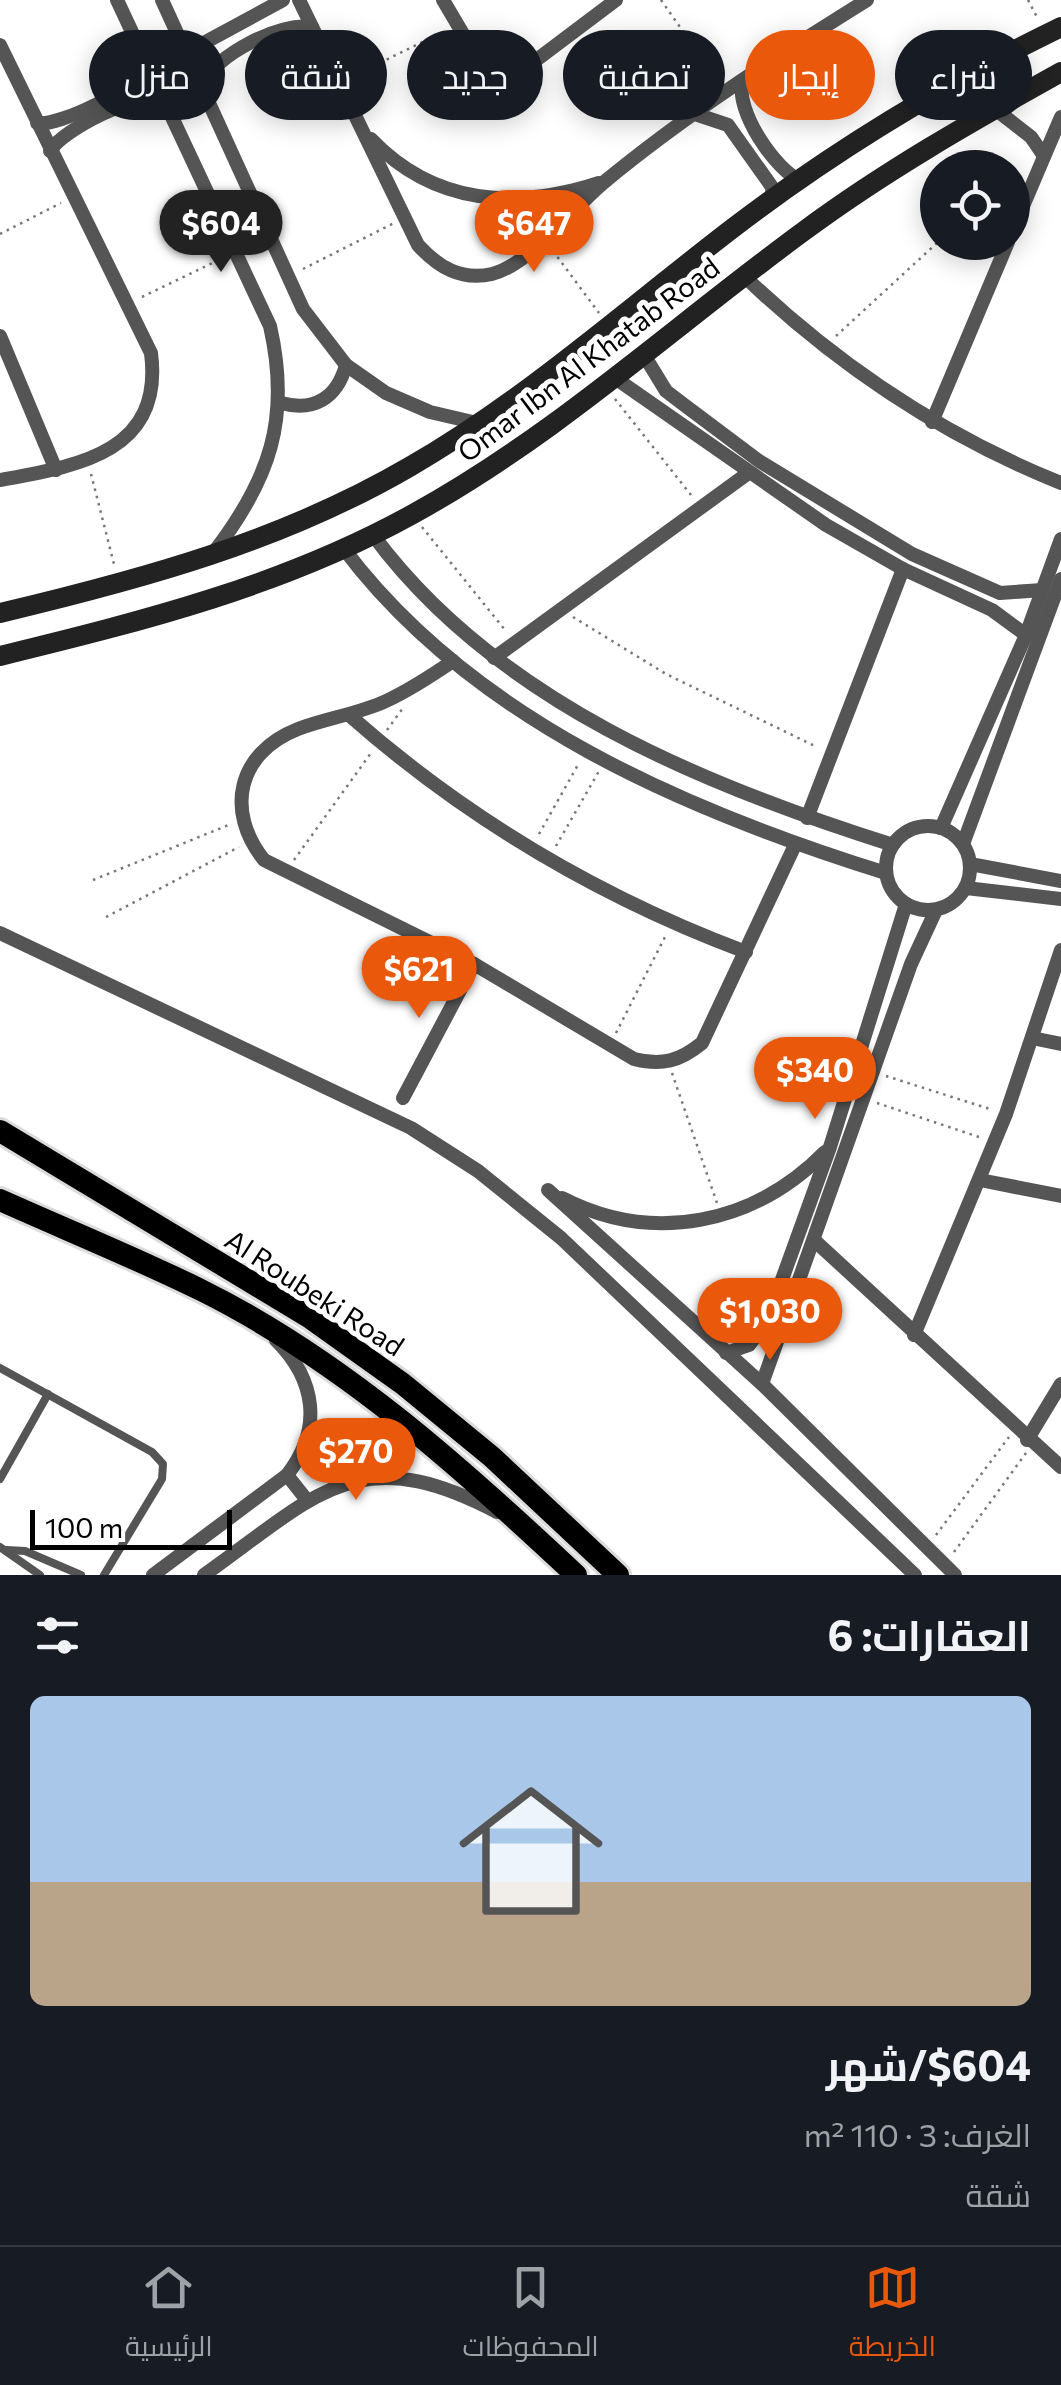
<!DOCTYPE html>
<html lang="ar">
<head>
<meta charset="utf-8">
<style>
  body { margin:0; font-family:Commissioner,Cairo,sans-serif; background:#20242c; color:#f1f3f6; direction:rtl; height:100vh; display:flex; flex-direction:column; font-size:38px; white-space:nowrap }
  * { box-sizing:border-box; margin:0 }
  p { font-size:32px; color:#9ea1a6 }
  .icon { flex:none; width:55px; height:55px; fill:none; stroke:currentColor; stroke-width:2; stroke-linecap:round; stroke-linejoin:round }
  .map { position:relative; height:1575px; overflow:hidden; direction:ltr }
  .sheet { display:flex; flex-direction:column; background:#171b24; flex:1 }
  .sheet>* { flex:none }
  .top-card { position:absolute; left:30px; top:30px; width:1002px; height:90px; direction:rtl; display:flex; gap:20px }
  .buttons { position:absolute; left:920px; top:150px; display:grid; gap:20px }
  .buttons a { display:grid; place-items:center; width:110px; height:110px; border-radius:50%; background:#171b24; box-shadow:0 5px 25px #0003; font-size:50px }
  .scale { position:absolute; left:30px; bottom:25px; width:202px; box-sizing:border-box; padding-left:10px; border:5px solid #000; border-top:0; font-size:28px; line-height:35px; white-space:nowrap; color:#000; -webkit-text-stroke:8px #fff; paint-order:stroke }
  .price { position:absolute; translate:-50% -85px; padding:0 22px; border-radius:35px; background:#ea580c; color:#fff; font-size:32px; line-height:65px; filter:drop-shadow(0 2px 5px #0008) }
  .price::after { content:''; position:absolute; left:50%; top:60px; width:30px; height:22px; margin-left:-15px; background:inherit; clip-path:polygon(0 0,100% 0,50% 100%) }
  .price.active { background:#222; color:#fff }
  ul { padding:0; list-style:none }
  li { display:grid; align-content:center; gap:20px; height:530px; padding:0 30px }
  li span { display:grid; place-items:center; height:310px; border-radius:15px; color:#555 }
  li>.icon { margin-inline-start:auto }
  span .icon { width:180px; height:180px; fill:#fffc; stroke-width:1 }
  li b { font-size:42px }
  h2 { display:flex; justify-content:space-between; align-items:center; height:120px; padding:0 30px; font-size:42px }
  .tag { padding:0 35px; border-radius:45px; background:#171b24; box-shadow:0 5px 25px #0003; font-size:35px; line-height:90px }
  .tag.active { background:#ea580c; color:#fff }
  .menu { display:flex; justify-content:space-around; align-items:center; height:140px; border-top:2px solid #363941; background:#171b24; font-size:28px; color:#9ea1a6 }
  .menu a { display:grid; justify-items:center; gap:5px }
  .menu .active { color:#ea580c }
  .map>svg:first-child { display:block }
</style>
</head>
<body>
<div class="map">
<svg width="1061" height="1575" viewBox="0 0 1061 1575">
  <rect width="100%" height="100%" fill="#fff"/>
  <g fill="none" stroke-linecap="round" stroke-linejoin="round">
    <g stroke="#dbdbdb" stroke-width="28">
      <g id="primary">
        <path d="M0 1131 309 1317 403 1384 492 1457 618 1575"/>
        <path d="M0 1200C67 1230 136 1258 201 1290 342 1360 462 1468 576 1575"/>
      </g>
    </g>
    <g stroke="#777" stroke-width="2.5" stroke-dasharray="2.5 5" stroke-linecap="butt">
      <path d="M661 0 717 80"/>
      <path d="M1028 0 1038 19"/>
      <path d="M353 76 445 31"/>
      <path d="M0 234 61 203"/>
      <path d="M553 251 599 313"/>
      <path d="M303 269 394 223"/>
      <path d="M142 297 225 257"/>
      <path d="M836 336 938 242"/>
      <path d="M615 399 691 495"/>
      <path d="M91 474 115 568"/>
      <path d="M422 527 505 630"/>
      <path d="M573 617 666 674 817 747"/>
      <path d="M387 730 403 708"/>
      <path d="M539 834 579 763"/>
      <path d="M556 846 599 771"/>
      <path d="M294 860 371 753"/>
      <path d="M93 880 231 824"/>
      <path d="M106 917 239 847"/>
      <path d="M616 1033 667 933"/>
      <path d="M672 1073 717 1203"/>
      <path d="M886 1076 993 1110"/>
      <path d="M877 1103 979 1137"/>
      <path d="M936 1535 1009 1437"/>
      <path d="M954 1552 1026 1453"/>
    </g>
    <g stroke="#555" stroke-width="8">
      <path d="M0 1368 152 1452 163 1464 162 1479 104 1575"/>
      <path d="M0 1479 48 1394"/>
      <path d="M0 1547 40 1575"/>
      <path d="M7 1550 25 1551 81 1575"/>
    </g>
    <g stroke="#555" stroke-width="14">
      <path d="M117 0 270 326C291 418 270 479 214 552"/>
      <path d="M162 0 303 309 346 365 386 393 430 412 477 423"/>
      <path d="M299 0 418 245C438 267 461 281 492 274 529 265 573 208 603 183 685 115 777 56 867 0"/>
      <path d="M443 0 479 61 494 68 527 67 616 0"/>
      <path d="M181 42 202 44 283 0"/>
      <path d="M0 45 151 353C164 453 77 466 0 480"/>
      <path d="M743 82C734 109 776 172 802 181"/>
      <path d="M201 85C216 55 279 22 312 27"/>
      <path d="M995 109 1031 137 1044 156"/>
      <path d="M698 115 728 125 772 187 773 200"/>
      <path d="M37 123C59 127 139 87 148 66"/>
      <path d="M371 139C434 205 516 210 599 183"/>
      <path d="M50 151C63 129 139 92 163 98"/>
      <path d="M1012 232 1061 117"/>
      <path d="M744 276C838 366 941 435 1061 483"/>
      <path d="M0 336 56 470"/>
      <path d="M644 355 666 391 683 404 759 461 912 554 1000 593 1042 590"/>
      <path d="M615 378 826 525 903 569 992 610 1026 635"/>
      <path d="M281 403C314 412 337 398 346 365"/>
      <path d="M932 422 1008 242"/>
      <path d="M373 535C495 700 702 785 893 845"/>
      <path d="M344 549C473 720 687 811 886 873"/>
      <path d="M494 658 747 474"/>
      <path d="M453 661C431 676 410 690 386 701 358 714 327 718 298 729 237 753 225 811 264 860L474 964 634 1059C662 1066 680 1061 702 1043L795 845"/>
      <path d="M349 715C467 819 599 897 746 952"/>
      <path d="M807 818 903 569"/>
      <circle cx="928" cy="868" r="42"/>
      <path d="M941 828 1026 635 1061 539"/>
      <path d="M963 844 1061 579"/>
      <path d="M970 864 1061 881"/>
      <path d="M966 888 1061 899"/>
      <path d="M0 933 411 1128 478 1171 561 1238 915 1575"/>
      <path d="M1032 1038 1061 1044"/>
      <path d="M403 1098 474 964"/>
      <path d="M980 1180 1061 1196"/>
      <path d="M548 1190 762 1384 955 1575"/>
      <path d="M562 1198C653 1245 754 1224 825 1152"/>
      <path d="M815 1241 1061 1467"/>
      <path d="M914 1335 1006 1114 1061 950"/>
      <path d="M726 1353 749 1345 767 1321 830 1147 906 904"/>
      <path d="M762 1384 911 964 936 910"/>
      <path d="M1027 1440 1061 1384"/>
      <path d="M287 1475 306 1499"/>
      <path d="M153 1575 287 1475C323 1429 316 1380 276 1340"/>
      <path d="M204 1575C316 1496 356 1438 497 1512"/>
    </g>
    <g stroke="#222" stroke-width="20">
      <path d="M0 613C143 579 283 541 411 466 527 399 627 309 733 228 835 150 946 83 1061 27"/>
      <path d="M0 656C143 621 283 586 413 514 555 436 674 326 804 231 885 171 973 121 1061 72"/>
    </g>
    <use href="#primary" stroke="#000" stroke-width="22"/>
  </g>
  <g text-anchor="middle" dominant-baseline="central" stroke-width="10" stroke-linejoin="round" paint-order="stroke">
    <g font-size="28" fill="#000" stroke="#fff">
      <text transform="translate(588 359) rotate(-37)">Omar Ibn Al Khatab Road</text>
      <text transform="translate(315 1292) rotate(33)">Al Roubeki Road</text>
    </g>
  </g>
</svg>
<div class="buttons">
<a><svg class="icon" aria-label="locate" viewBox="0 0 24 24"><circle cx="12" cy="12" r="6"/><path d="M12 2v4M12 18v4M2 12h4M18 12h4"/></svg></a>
</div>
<div class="scale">100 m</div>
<b class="price active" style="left:221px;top:275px">$604</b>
<b class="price" style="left:534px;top:275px">$647</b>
<b class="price" style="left:419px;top:1021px">$621</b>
<b class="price" style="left:815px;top:1122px">$340</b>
<b class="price" style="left:770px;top:1363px">$1,030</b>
<b class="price" style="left:356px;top:1503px">$270</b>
<div class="top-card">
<a class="tag">شراء</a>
<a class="tag active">إيجار</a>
<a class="tag">تصفية</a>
<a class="tag">جديد</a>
<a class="tag">شقة</a>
<a class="tag">منزل</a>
</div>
</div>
<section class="sheet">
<h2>العقارات: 6<svg class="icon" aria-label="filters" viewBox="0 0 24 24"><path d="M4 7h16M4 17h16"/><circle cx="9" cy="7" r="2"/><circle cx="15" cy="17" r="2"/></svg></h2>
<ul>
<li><span style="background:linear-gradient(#a9c7e8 60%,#b9a48a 0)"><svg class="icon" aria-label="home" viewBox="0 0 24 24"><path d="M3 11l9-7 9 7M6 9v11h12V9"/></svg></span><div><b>$604/شهر</b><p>الغرف: 3 · 110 m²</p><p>شقة</p></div></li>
</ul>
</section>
<nav class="menu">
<a class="active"><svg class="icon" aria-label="map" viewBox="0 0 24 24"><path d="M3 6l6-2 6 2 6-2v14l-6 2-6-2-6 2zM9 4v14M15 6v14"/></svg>الخريطة</a>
<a><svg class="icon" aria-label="saved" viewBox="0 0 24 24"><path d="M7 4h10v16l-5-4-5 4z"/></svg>المحفوظات</a>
<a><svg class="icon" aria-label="home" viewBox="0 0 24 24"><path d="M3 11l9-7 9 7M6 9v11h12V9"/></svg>الرئيسية</a>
</nav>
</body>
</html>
